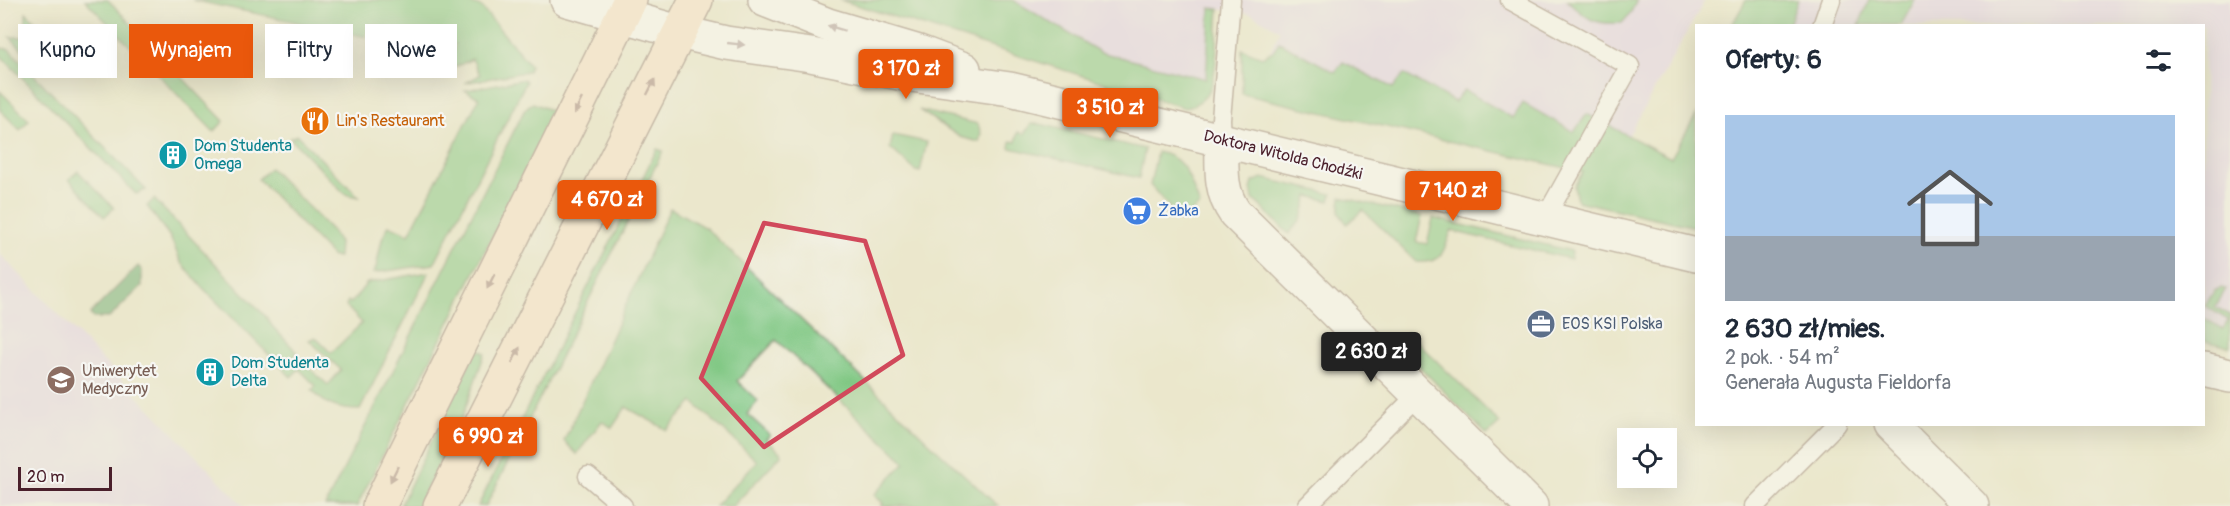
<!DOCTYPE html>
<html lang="pl">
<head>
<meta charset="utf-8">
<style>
  body { margin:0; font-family:Pangolin,sans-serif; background:#f6f6f7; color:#1f2937; height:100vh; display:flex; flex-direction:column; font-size:22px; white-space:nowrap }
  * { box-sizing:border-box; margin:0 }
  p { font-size:20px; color:#747a83 }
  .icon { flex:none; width:33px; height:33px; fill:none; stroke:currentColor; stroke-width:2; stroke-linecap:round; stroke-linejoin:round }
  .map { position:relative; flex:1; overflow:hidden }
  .sheet { position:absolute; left:1695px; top:24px; width:510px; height:402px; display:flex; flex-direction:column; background:#fff; border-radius:0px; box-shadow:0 6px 24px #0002 }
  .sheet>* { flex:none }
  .hud { position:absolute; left:18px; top:24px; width:570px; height:54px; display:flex; gap:12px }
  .buttons { position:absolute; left:1617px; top:428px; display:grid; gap:12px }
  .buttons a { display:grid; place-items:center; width:60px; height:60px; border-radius:0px; background:#fff; box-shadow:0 6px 24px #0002; font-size:30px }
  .scale { position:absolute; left:18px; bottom:15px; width:94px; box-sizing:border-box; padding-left:6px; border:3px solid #4a1f2b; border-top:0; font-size:16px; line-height:21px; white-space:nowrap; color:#4a1f2b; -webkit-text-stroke:4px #f6f6f2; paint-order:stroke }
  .price { position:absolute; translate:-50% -51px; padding:0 14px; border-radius:6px; background:#ea580c; color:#fff; font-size:20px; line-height:39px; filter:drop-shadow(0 2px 3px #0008) }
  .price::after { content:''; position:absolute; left:50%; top:36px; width:18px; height:14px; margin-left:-9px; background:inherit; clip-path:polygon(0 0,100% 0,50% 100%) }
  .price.on { background:#222; color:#fff }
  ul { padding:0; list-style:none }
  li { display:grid; align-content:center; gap:12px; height:318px; padding:0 30px }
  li+li { border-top:2px solid #e0e1e3 }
  li span { display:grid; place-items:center; height:186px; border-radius:0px; color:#555 }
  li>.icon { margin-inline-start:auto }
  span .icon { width:108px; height:108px; fill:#fffc; stroke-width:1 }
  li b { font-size:26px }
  h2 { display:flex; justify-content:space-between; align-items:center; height:72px; padding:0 30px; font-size:26px }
  .chip { padding:0 21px; border-radius:0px; background:#fff; box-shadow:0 6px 24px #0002; font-size:21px; line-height:54px }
  .chip.on { background:#ea580c; color:#fff }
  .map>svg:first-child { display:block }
</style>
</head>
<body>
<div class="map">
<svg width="2230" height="506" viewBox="0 0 2230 506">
  <rect width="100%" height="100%" fill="#f6f6f2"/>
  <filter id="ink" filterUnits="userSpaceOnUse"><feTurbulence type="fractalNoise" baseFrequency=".0167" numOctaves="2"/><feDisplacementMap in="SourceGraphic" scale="12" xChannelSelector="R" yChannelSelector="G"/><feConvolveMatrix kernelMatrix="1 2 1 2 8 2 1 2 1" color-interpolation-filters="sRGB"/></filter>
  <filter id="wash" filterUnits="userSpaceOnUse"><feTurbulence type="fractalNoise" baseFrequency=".008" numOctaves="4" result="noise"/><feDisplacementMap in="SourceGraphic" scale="24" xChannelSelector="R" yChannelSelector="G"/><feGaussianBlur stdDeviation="1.35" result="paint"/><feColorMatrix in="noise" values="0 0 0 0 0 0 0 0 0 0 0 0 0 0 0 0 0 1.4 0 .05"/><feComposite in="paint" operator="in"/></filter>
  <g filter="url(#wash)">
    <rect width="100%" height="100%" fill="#ebe7cc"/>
    <g fill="#e5d3f1">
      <path d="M936 0H1705L1613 163 1256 82 1280 30 1251 14 1210 8 1207 79 977 22Z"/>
      <path d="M1798 0H2230V315L2215 307 2225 289H2217L2206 306 2229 319 2223 329 2204 318V26H1789Z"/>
      <path d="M0 254 244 506H0Z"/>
    </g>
    <g fill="#81c884" stroke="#667458" stroke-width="1.5">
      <path d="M85 0H108L224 121 214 132Z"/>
      <path d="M192 0H461L481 7 530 65 528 71 524 72 465 83 480 75 472 59 451 69 455 44 370 25 366 37Z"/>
      <path d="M840 0H1013L1100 52 1206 79 1210 8 1219 9C1217 29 1218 72 1210 89 1205 100 1196 105 1185 108Z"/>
      <path d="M1567 0H1637L1630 14 1622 23C1593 25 1587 19 1567 0Z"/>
      <path d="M1746 0H1798L1789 25H1732Z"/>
      <path d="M1869 0H1915L1901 25H1859Z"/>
      <path d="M26 12 51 38 31 58 10 37H25Z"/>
      <path d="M1279 42 1335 72 1343 62 1393 88 1404 74 1455 102 1464 90 1513 118 1523 103 1574 132 1587 114 1671 158 1696 115V227L1577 201 1574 186 1583 172 1242 94V49L1262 57 1273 51Z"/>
      <path d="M0 48 9 49 146 190 136 194 0 55Z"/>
      <path d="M524 79 526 82 434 264 373 273 376 268 382 239 389 225 409 234 479 98 465 90Z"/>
      <path d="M0 91 29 120 20 130 0 110Z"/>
      <path d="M533 103 555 112 357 506H325L524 111 528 106Z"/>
      <path d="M919 110 978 124 981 134 979 142 960 137Z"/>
      <path d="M1031 124H1040L1145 149 1139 178 1010 148 1011 141 1016 142 1018 132 1024 134Z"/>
      <path d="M297 135 359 197 348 195 342 191 290 138Z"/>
      <path d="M893 135 927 142 920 172 916 171 890 148Z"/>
      <path d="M657 149 663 151 486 506H478Z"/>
      <path d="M1157 152C1189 157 1189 182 1200 205L1181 221 1150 185Z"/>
      <path d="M270 168 332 231 339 243 338 257H333L258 179Z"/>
      <path d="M78 171 114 208 104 217 69 179Z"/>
      <path d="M1262 178 1332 194 1330 201 1308 196 1302 218 1289 234 1253 199 1251 189 1253 182Z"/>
      <path d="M1341 197 1422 216 1416 242 1427 244 1433 218 1572 251 1571 259 1451 231C1444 251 1443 264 1416 262L1363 210 1347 224 1339 213Z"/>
      <path d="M154 199 268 319 272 326 297 352 295 355 328 385 341 370 309 340 315 337 331 353 362 323 346 306 348 301 351 303 367 283 429 272 360 410C340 410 325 406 312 390L316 386 299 369 291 377 203 288 181 262 170 237 147 206Z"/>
      <path d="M670 208 706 228 935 448 998 506H881L883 503 874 495 905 462 776 340 737 381 758 401 747 414 770 435 766 439 782 454 733 506H715L757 461 693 402 667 430 626 407 612 428 602 421 577 454 564 441Z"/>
      <path d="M2220 288 2226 289 2215 307 2230 315V347L2204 341V318L2223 329 2228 320 2205 306 2214 291Z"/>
      <path d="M1407 332 1500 423 1487 435 1403 350 1402 340Z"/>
      <path d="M476 349 485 353 460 423 418 506H400Z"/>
    </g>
    <path fill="#68ac72" stroke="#59664e" stroke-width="1.5" d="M138 266 142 270V286L109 318H93L90 314Z"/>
  </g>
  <g filter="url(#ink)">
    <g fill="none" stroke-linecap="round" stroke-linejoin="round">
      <g stroke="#9a837c" stroke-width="21">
        <g id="service">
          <path d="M1510 0 1630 66 1545 218"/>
          <path d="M1822 26 1831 0"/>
          <path d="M1222 140 1221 119 1231 0"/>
          <path d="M588 476 623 506"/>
          <path d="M1307 506 1419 393"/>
          <path d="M1755 506 1837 424"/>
        </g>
      </g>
      <g stroke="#9a837c" stroke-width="36">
        <g id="minor">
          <path d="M765 0 828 25 919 52 964 69"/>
          <path d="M679 32 726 43 811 55 904 74 1010 89 1696 255"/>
          <path d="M1222 140C1222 166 1219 191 1235 213L1531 506"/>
          <path d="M2204 370 2230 376"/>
          <path d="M1890 424 1972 506"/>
        </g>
      </g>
      <g stroke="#9a837c" stroke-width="36">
        <path id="tertiary" d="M567 0 679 32"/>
      </g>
      <g stroke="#9a837c" stroke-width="36">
        <g id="secondary">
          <path d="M379 506 630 0"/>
          <path d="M440 506 696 0"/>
        </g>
      </g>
      <use href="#service" stroke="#fff" stroke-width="18"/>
      <use href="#minor" stroke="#fff" stroke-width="33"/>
      <use href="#tertiary" stroke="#fff" stroke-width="33"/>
      <use href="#secondary" stroke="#fce5cf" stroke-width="33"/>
    </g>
    <defs><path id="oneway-solid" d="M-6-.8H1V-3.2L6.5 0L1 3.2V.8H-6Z" transform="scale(1.5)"/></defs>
    <g fill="#ae9aa0">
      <use href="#oneway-solid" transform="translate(836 28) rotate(-163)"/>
      <use href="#oneway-solid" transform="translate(736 44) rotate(6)"/>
    </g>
    <g fill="#a3827d">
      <use href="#oneway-solid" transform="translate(651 87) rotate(-63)"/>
      <use href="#oneway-solid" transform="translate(578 106) rotate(116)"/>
      <use href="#oneway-solid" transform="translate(491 281) rotate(117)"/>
      <use href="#oneway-solid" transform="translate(516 355) rotate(-63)"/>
      <use href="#oneway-solid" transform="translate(394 474) rotate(116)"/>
    </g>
  </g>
  <path d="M0 0H2230V506H0ZM764 223 865 241 903 355 764 447 701 378Z" fill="#ebe7cc" fill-opacity=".55" fill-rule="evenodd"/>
  <path fill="none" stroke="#d1495b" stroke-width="4.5" stroke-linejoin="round" d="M764 223 865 241 903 355 764 447 701 378Z"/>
  <defs>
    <g id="restaurant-disc" transform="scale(1.5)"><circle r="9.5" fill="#e8710a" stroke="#f6f6f2"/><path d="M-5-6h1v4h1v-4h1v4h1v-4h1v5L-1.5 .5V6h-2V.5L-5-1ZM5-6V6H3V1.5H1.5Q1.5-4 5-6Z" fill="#fff"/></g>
    <g id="building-disc" transform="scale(1.5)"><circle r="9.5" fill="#0f9aa8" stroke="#f6f6f2"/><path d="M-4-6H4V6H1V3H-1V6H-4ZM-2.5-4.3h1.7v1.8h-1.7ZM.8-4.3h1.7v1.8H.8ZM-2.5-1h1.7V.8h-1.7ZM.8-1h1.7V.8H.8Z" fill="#fff"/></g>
    <g id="supermarket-disc" transform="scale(1.5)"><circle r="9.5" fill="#3f7fe0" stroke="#f6f6f2"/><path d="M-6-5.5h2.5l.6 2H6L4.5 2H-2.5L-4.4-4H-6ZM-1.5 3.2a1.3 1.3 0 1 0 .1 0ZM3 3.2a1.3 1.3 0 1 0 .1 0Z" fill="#fff"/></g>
    <g id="office-disc" transform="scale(1.5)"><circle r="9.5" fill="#5c6f8a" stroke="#f6f6f2"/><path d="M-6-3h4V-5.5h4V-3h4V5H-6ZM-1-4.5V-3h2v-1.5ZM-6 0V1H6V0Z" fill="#fff"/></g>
    <g id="university-disc" transform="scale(1.5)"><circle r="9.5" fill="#8d6e63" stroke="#f6f6f2"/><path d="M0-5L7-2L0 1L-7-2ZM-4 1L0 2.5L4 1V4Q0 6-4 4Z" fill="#fff"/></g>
  </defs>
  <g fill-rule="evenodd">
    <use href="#restaurant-disc" x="315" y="121"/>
    <use href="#building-disc" x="173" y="155"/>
    <use href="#supermarket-disc" x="1137" y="211"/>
    <use href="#office-disc" x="1541" y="324"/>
    <use href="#building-disc" x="210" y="372"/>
    <use href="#university-disc" x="61" y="380"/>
  </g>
  <g text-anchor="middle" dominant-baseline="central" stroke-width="4.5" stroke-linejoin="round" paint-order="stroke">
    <g font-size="16" fill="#c56008" stroke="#f6f6f2" text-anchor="start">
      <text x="336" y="121">Lin's Restaurant</text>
    </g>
    <g font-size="16" fill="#0d838f" stroke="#f6f6f2" text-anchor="start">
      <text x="194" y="146">Dom Studenta<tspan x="194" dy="18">Omega</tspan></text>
      <text x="231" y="363">Dom Studenta<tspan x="231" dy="18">Delta</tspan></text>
    </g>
    <g font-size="16" fill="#4a1f2b" stroke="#f6f6f2">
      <text transform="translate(1283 155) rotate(14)">Doktora Witolda Chodźki</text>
    </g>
    <g font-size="16" fill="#366cbe" stroke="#f6f6f2" text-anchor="start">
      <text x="1158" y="211">Żabka</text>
    </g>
    <g font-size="16" fill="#4e5e75" stroke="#f6f6f2" text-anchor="start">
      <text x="1562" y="324">EOS KSI Polska</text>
    </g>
    <g font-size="16" fill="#785e54" stroke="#f6f6f2" text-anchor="start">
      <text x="82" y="371">Uniwerytet<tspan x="82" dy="18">Medyczny</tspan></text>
    </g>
  </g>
</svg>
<div class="buttons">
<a><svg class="icon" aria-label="locate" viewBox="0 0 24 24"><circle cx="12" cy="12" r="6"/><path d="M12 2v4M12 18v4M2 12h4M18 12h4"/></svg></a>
</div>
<div class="scale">20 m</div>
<b class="price" style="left:906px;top:100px">3 170 zł</b>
<b class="price" style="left:1110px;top:139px">3 510 zł</b>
<b class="price" style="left:1453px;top:222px">7 140 zł</b>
<b class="price" style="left:607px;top:231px">4 670 zł</b>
<b class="price on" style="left:1371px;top:383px">2 630 zł</b>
<b class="price" style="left:488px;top:468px">6 990 zł</b>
<div class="hud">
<a class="chip">Kupno</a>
<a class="chip on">Wynajem</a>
<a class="chip">Filtry</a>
<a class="chip">Nowe</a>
</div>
<section class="sheet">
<h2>Oferty: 6<svg class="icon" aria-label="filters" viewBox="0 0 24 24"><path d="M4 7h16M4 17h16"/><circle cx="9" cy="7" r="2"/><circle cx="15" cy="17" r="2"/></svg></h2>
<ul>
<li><span style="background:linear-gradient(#a9c7e8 65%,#9aa5b1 0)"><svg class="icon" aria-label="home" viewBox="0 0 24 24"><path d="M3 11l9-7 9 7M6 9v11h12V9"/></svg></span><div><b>2 630 zł/mies.</b><p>2 pok. · 54 m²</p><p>Generała Augusta Fieldorfa</p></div></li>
</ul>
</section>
</div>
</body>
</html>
